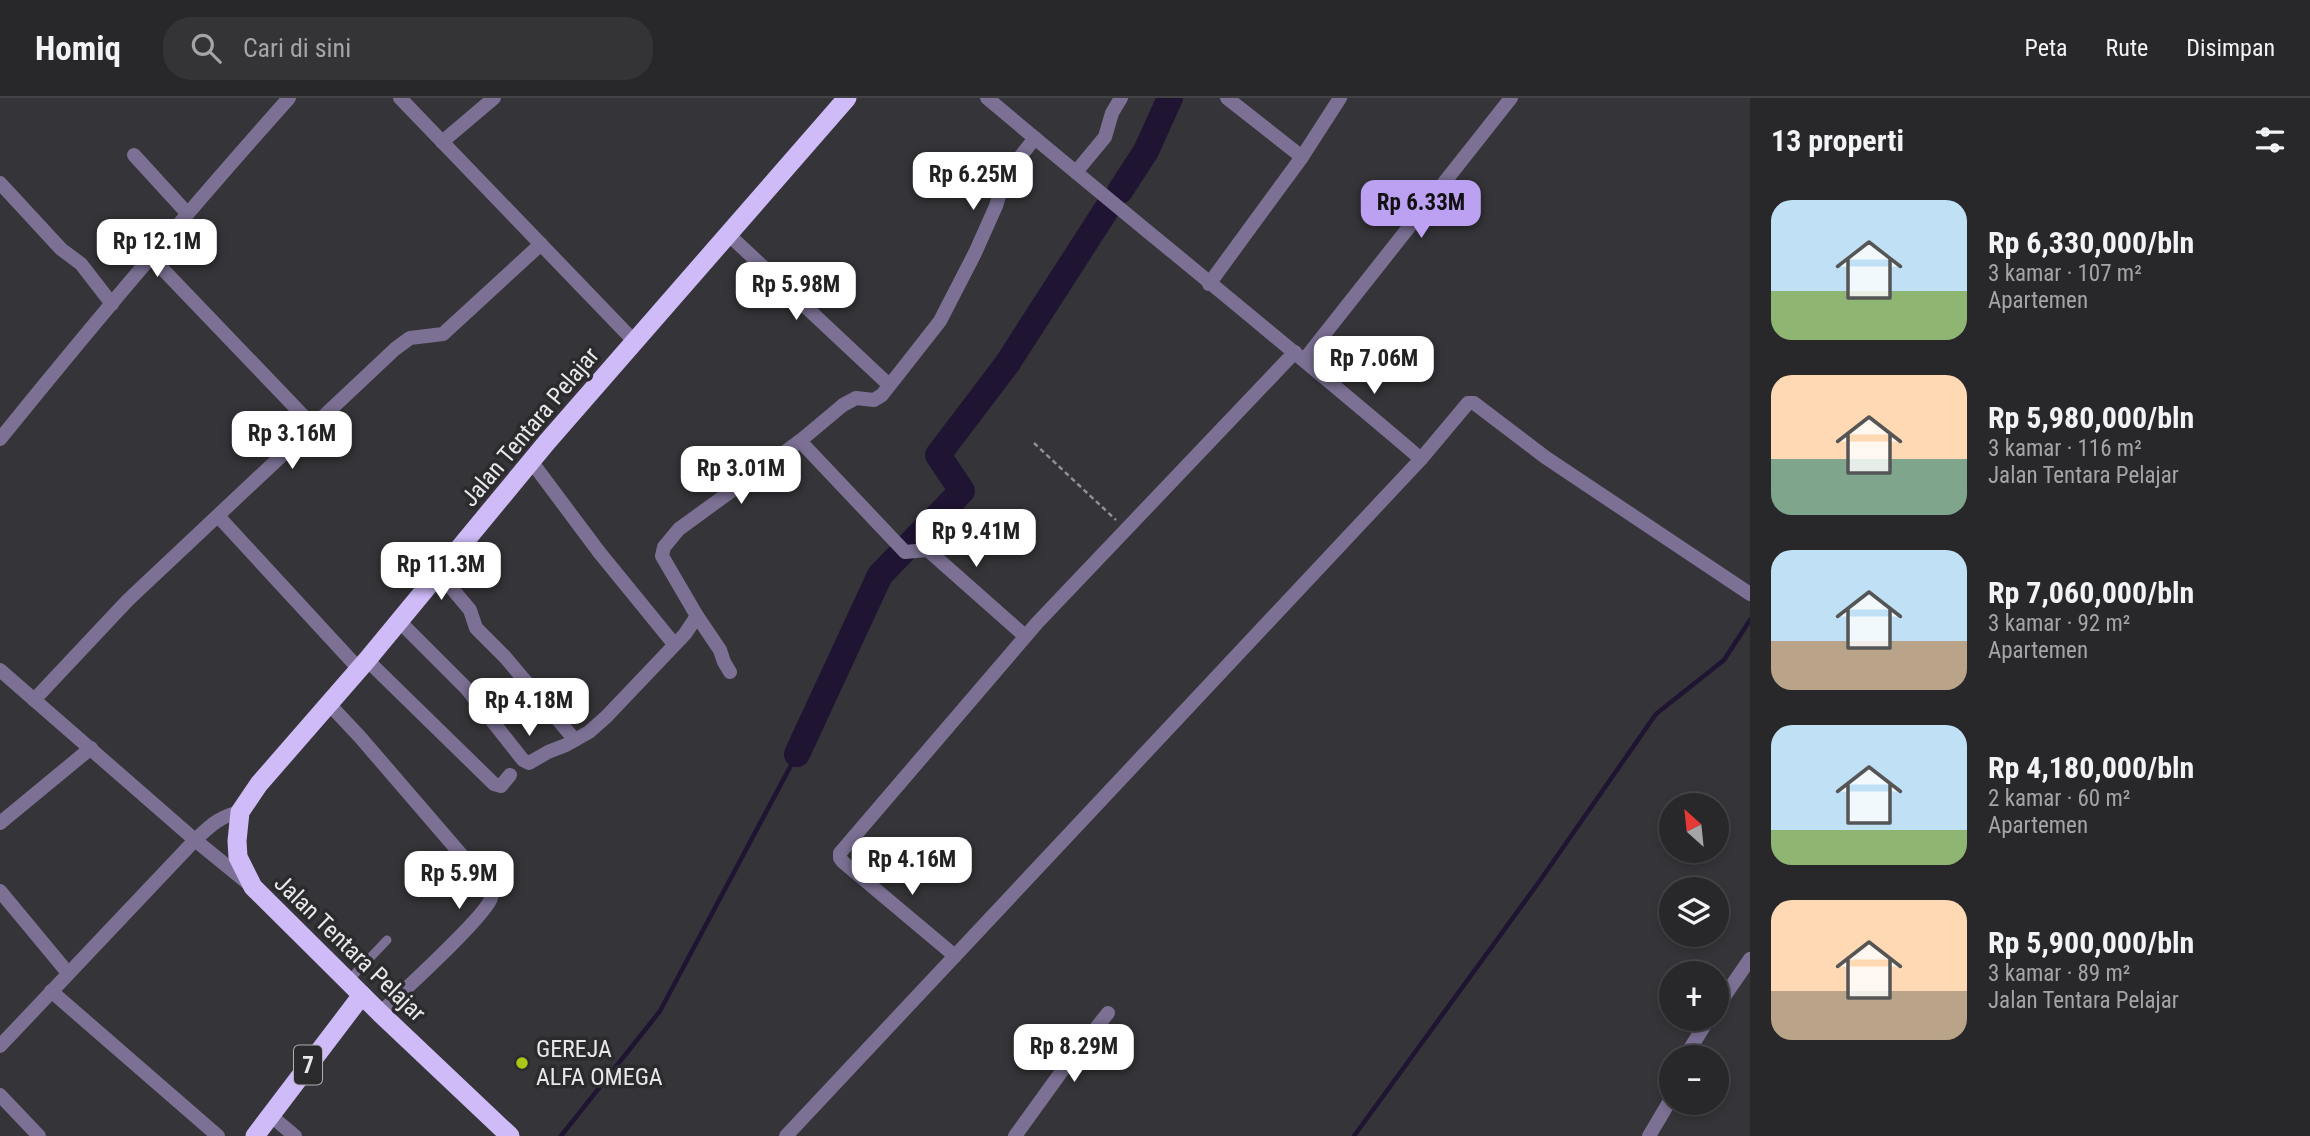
<!DOCTYPE html>
<html lang="id">
<head>
<meta charset="utf-8">
<style>
  body { margin:0; font-family:"Roboto Condensed",sans-serif; background:#343336; color:#f1f3f6; height:100vh; display:flex; flex-direction:column; font-size:26px; white-space:nowrap }
  * { box-sizing:border-box; margin:0 }
  p { font-size:23px; color:#a5a5a8 }
  .icon { flex:none; width:38px; height:38px; fill:none; stroke:currentColor; stroke-width:2; stroke-linecap:round; stroke-linejoin:round }
  .map { position:relative; flex:1; overflow:hidden }
  .sheet { display:flex; flex-direction:column; background:#28272a; width:560px }
  .sheet>* { flex:none }
  .needle { width:46px; rotate:333deg }
  .controls { position:absolute; left:1659px; top:695px; display:grid; gap:14px }
  .controls a { display:grid; place-items:center; width:70px; height:70px; border-radius:50%; background:#28272a; box-shadow:0 4px 10px #0003,0 0 0 2px #444447; font-size:35px }
  .price { position:absolute; translate:-50% -60px; padding:0 16px; border-radius:14px; background:#fff; color:#222; font-size:23px; line-height:46px; filter:drop-shadow(0 2px 4px #0008) }
  .price::after { content:''; position:absolute; left:50%; top:42px; width:21px; height:16px; margin-left:-10px; background:inherit; clip-path:polygon(0 0,100% 0,50% 100%) }
  .price.active { background:#bca0f2; color:#111 }
  ul { padding:0; list-style:none }
  li { display:flex; align-items:center; gap:21px; height:175px; padding:0 21px }
  li span { display:grid; place-items:center; flex:none; width:196px; height:140px; border-radius:21px; color:#555 }
  li>.icon { margin-inline-start:auto }
  span .icon { width:84px; height:84px; fill:#fffc; stroke-width:1 }
  li b { font-size:30px }
  h2 { display:flex; justify-content:space-between; align-items:center; height:84px; padding:0 21px; font-size:30px }
  header { display:flex; align-items:center; gap:42px; box-sizing:border-box; height:98px; padding:0 35px; background:#28272a; border-bottom:2px solid #444447 }
  header strong { font-size:33px }
  nav { display:flex; gap:38px; margin-inline-start:auto; font-size:24px }
  .search { width:490px; height:63px; background:#343336; display:flex; align-items:center; gap:18px; box-sizing:border-box; padding:0 24px; border-radius:28px; color:#a5a5a8; font-size:26px }
  main { display:flex; flex:1; min-height:0 }
  .map>svg:first-child { display:block }
</style>
</head>
<body>
<header>
<strong>Homiq</strong>
<div class="search"><svg class="icon" aria-label="search" viewBox="0 0 24 24"><circle cx="10" cy="10" r="6"/><path d="M15 15l6 6"/></svg>Cari di sini</div>
<nav><a>Peta</a><a>Rute</a><a>Disimpan</a></nav>
</header>
<main>
<div class="map">
<svg width="1750" height="1038" viewBox="0 0 1750 1038">
  <rect width="100%" height="100%" fill="#353438"/>
  <g fill="none" stroke-linecap="round" stroke-linejoin="round">
    <g stroke="#1f1432" stroke-width="4.5">
      <path d="M561 1038 660 913 797 656"/>
      <path d="M1354 1038 1539 784 1656 616 1724 562 1750 522"/>
    </g>
    <g stroke="#1f1432" stroke-width="26">
      <path d="M1120 93 1146 53 1170 0"/>
      <path d="M797 656 880 477 962 393 938 357 1007 266 1110 106"/>
    </g>
    <path stroke="#908f92" stroke-width="2.5" stroke-dasharray="5 3.5" stroke-linecap="butt" d="M1034 345 1116 422"/>
    <path stroke="#7c7194" stroke-width="9" d="M348 883 387 842"/>
    <g stroke="#7c7194" stroke-width="14">
      <path d="M400 0 634 243"/>
      <path d="M987 0C1131 121 1278 239 1421 361"/>
      <path d="M1227 0 1302 59"/>
      <path d="M442 44 494 0"/>
      <path d="M134 57 187 115"/>
      <path d="M1076 74 1105 39 1112 15 1121 0"/>
      <path d="M0 85 61 151 81 166 112 206"/>
      <path d="M728 136 888 286"/>
      <path d="M152 160 314 329"/>
      <path d="M1209 186 1302 59 1340 0"/>
      <path d="M1304 262 1511 0"/>
      <path d="M0 341C94 225 190 111 289 0"/>
      <path d="M800 343 905 454 927 452 930 454 1025 538"/>
      <path d="M531 363 599 454 674 546"/>
      <path d="M218 418 359 571"/>
      <path d="M439 475 470 512 476 530 505 559 575 642"/>
      <path d="M399 523 466 590 523 662 529 665 548 654 566 647 589 634 606 619 685 536 697 518"/>
      <path d="M367 562 494 686 501 688 510 677"/>
      <path d="M0 572 195 742C210 728 220 718 240 714"/>
      <path d="M730 574 724 564 720 552 697 518 662 458 664 449 679 431 800 343 843 307 856 300 874 302 882 297 940 223 975 155 996 108 1005 78 1035 40"/>
      <path d="M34 602 128 502 395 251 410 240 443 236 541 146"/>
      <path d="M329 606 360 639 490 790C491 794 493 796 491 800 487 817 398 898 380 915"/>
      <path d="M0 725 91 650"/>
      <path d="M0 793 68 875"/>
      <path d="M955 858 843 764 840 760V755L1037 525 1295 254"/>
      <path d="M51 893 218 1038"/>
      <path d="M1717 909 1750 861"/>
      <path d="M0 948 195 742 249 786"/>
      <path d="M1685 959 1709 920"/>
      <path d="M0 997 39 1038"/>
      <path d="M270 1017 295 1038"/>
      <path d="M786 1038 1421 361 1468 305H1474L1545 359 1750 496"/>
      <path d="M1015 1038 1062 973 1108 915"/>
      <path d="M1649 1038 1671 1001"/>
    </g>
    <g stroke="#cebbf8" stroke-width="19">
      <path d="M255 1038 362 897"/>
      <path d="M510 1038 380 915 253 789 238 759 237 743 240 714 259 686 367 562 547 344 847 0"/>
    </g>
  </g>
  <circle fill="#abc614" stroke="#2b2a2d" stroke-width="2.5" cx="522" cy="965" r="7"/>
  <g text-anchor="middle" dominant-baseline="central" stroke-width="7" stroke-linejoin="round" paint-order="stroke">
    <rect fill="#2b2a2d" stroke="#afaeb1" stroke-width="2" x="294" y="947.5" width="28" height="39" rx="5"/>
    <g font-size="23" font-weight="bold" fill="#e8e7e9">
      <text x="308" y="967">7</text>
    </g>
    <g font-size="24" fill="#e8e7e9" stroke="#2b2a2d">
      <text transform="translate(530 329) rotate(-50)">Jalan Tentara Pelajar</text>
      <text transform="translate(350 850) rotate(44)">Jalan Tentara Pelajar</text>
    </g>
    <g font-size="24" fill="#e8e7e9" stroke="#2b2a2d" text-anchor="start">
      <text x="536" y="951">GEREJA<tspan x="536" dy="28">ALFA OMEGA</tspan></text>
    </g>
  </g>
</svg>
<div class="controls">
<a><svg class="needle" viewBox="-14 -14 28 28"><path d="M0-13l5 13h-10z" fill="#e53935"/><path d="M0 13l5-13h-10z" fill="#a5a5a8"/></svg></a>
<a><svg class="icon" aria-label="layers" viewBox="0 0 24 24"><path d="M12 4l9 5-9 5-9-5zM3 14l9 5 9-5"/></svg></a>
<a>+</a>
<a>−</a>
</div>
<b class="price" style="left:973px;top:114px">Rp 6.25M</b>
<b class="price active" style="left:1421px;top:142px">Rp 6.33M</b>
<b class="price" style="left:157px;top:181px">Rp 12.1M</b>
<b class="price" style="left:796px;top:224px">Rp 5.98M</b>
<b class="price" style="left:1374px;top:298px">Rp 7.06M</b>
<b class="price" style="left:292px;top:373px">Rp 3.16M</b>
<b class="price" style="left:741px;top:408px">Rp 3.01M</b>
<b class="price" style="left:976px;top:471px">Rp 9.41M</b>
<b class="price" style="left:441px;top:504px">Rp 11.3M</b>
<b class="price" style="left:529px;top:640px">Rp 4.18M</b>
<b class="price" style="left:912px;top:799px">Rp 4.16M</b>
<b class="price" style="left:459px;top:813px">Rp 5.9M</b>
<b class="price" style="left:1074px;top:986px">Rp 8.29M</b>
</div>
<section class="sheet">
<h2>13 properti<svg class="icon" aria-label="filters" viewBox="0 0 24 24"><path d="M4 7h16M4 17h16"/><circle cx="9" cy="7" r="2"/><circle cx="15" cy="17" r="2"/></svg></h2>
<ul>
<li><span style="background:linear-gradient(#bfe0f5 65%,#8fb573 0)"><svg class="icon" aria-label="home" viewBox="0 0 24 24"><path d="M3 11l9-7 9 7M6 9v11h12V9"/></svg></span><div><b>Rp 6,330,000/bln</b><p>3 kamar · 107 m²</p><p>Apartemen</p></div></li>
<li><span style="background:linear-gradient(#ffd9b3 60%,#7fa58c 0)"><svg class="icon" aria-label="home" viewBox="0 0 24 24"><path d="M3 11l9-7 9 7M6 9v11h12V9"/></svg></span><div><b>Rp 5,980,000/bln</b><p>3 kamar · 116 m²</p><p>Jalan Tentara Pelajar</p></div></li>
<li><span style="background:linear-gradient(#bfe0f5 65%,#b9a48a 0)"><svg class="icon" aria-label="home" viewBox="0 0 24 24"><path d="M3 11l9-7 9 7M6 9v11h12V9"/></svg></span><div><b>Rp 7,060,000/bln</b><p>3 kamar · 92 m²</p><p>Apartemen</p></div></li>
<li><span style="background:linear-gradient(#bfe0f5 75%,#8fb573 0)"><svg class="icon" aria-label="home" viewBox="0 0 24 24"><path d="M3 11l9-7 9 7M6 9v11h12V9"/></svg></span><div><b>Rp 4,180,000/bln</b><p>2 kamar · 60 m²</p><p>Apartemen</p></div></li>
<li><span style="background:linear-gradient(#ffd9b3 65%,#b9a48a 0)"><svg class="icon" aria-label="home" viewBox="0 0 24 24"><path d="M3 11l9-7 9 7M6 9v11h12V9"/></svg></span><div><b>Rp 5,900,000/bln</b><p>3 kamar · 89 m²</p><p>Jalan Tentara Pelajar</p></div></li>
</ul>
</section>
</main>
</body>
</html>
